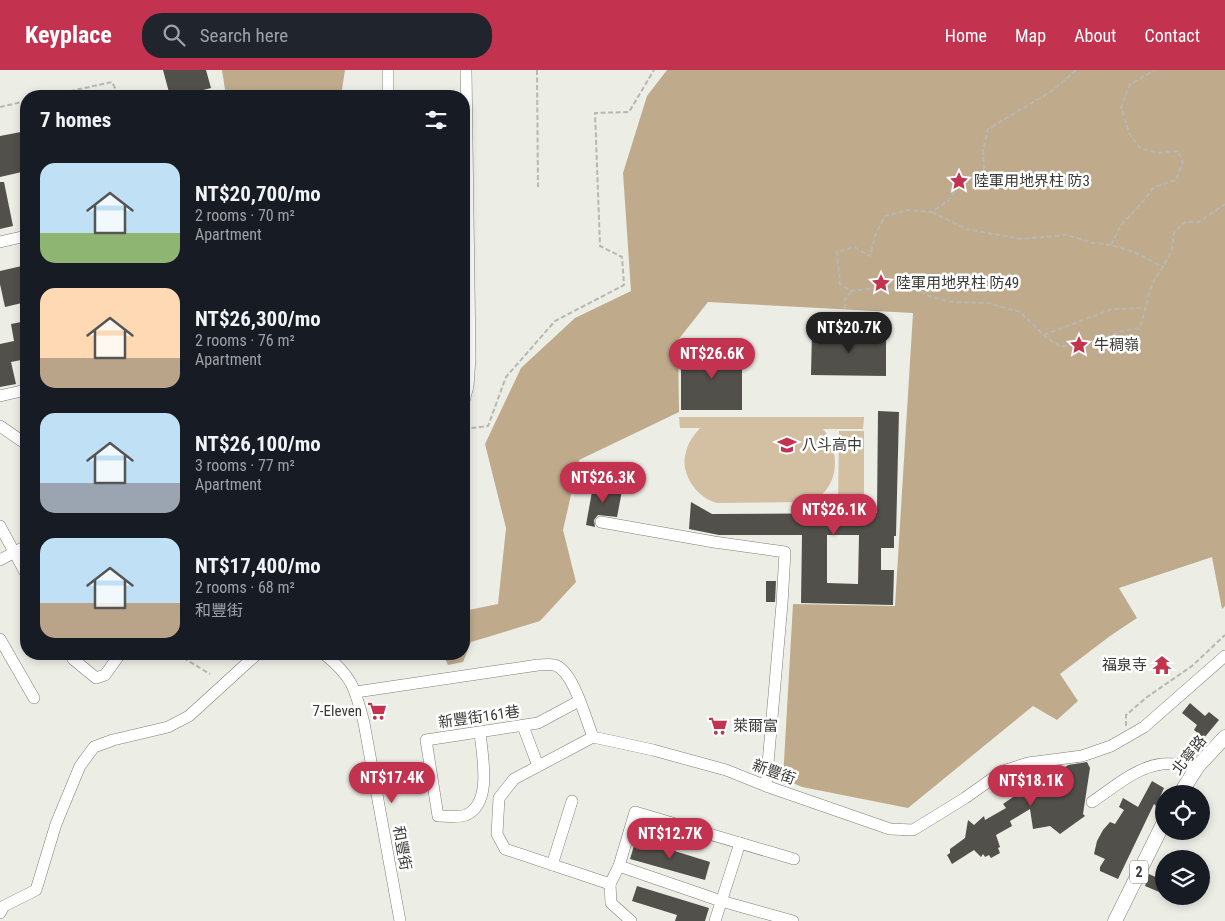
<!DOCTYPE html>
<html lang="en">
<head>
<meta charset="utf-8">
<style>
  body { margin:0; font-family:"Roboto Condensed","Noto Sans TC",sans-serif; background:#20242c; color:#f1f3f6; height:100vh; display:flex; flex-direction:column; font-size:19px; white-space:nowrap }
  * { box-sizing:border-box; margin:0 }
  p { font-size:16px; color:#9ea1a6 }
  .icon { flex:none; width:28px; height:28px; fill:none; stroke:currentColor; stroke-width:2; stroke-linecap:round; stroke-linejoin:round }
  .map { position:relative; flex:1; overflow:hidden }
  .sheet { position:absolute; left:20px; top:20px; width:450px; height:570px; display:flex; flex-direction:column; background:#171b24; border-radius:20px; box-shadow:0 2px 8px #0003 }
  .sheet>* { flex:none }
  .controls { position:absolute; left:1155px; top:715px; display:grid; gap:10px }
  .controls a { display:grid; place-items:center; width:55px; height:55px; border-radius:50%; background:#171b24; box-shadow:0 2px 8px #0003; font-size:25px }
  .price { position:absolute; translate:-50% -42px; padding:0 11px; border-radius:18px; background:#c3324f; color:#fff; font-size:16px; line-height:32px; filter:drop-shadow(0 1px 2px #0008) }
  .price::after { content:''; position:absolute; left:50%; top:30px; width:15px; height:11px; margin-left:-8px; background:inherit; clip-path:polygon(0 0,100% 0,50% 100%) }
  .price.current { background:#222; color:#fff }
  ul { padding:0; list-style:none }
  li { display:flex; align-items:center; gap:15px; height:125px; padding:0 20px }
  li span { display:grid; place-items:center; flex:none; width:140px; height:100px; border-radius:15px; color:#555 }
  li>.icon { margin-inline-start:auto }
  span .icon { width:60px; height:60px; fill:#fffc; stroke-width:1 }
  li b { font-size:21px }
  h2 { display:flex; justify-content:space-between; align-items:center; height:60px; padding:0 20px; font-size:21px }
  header { display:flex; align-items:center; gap:30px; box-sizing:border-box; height:70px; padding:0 25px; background:#c3324f; color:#fff }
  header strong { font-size:24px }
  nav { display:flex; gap:28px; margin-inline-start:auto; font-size:18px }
  .search { width:350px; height:45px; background:#20242c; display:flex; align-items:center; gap:12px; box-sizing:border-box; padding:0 18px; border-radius:20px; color:#9ea1a6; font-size:19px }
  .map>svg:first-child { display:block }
</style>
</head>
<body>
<header>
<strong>Keyplace</strong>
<div class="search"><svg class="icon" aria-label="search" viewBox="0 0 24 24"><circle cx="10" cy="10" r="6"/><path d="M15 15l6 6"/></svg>Search here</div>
<nav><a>Home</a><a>Map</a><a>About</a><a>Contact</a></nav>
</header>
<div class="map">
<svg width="1225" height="851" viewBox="0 0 1225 851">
  <rect width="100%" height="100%" fill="#eceee6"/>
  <g fill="#d3c0a3">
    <path d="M679 347H864V348L863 359H823C842 381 839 422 809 432L717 433C697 428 679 403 686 382 688 372 694 365 700 358H680Z"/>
    <path d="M839 361H864V438L838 437Z"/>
  </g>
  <g fill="#bfaa8c">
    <path d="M222 0H345L341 26H226Z"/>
    <path d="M667 0H1225V536L1222 539 1212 487 1119 518 1137 548 1110 566 1060 604 1078 631 1057 650 1033 636 908 738 802 717 783 709 793 534 895 536 913 243 708 232 678 270 679 342 579 390 563 460 576 512 540 551 471 572 463 592 448 595 443 584H464V541L498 534 506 458 485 374 521 298 575 248 631 221 623 103 647 26Z"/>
  </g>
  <g fill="#52504a" fill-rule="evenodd">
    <path d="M163 0H206L211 18 184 25 185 26H170Z"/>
    <path d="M26 61V101L0 107V66Z"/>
    <path d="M0 112H4L13 156 0 159Z"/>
    <path d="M26 195V232L5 237 0 214V201Z"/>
    <path d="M26 251V289L11 292 16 314 0 317V274L14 271 11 254Z"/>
    <path d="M812 262 886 263V306L811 305Z"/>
    <rect x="681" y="279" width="61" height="61"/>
    <path d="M878 341 899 342 896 466H894V478H881V500H894L893 535 801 533 802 465H719L689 459 691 432 712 444 877 443ZM827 465H859L858 514 827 513Z"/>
    <path d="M593 416 622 421 617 447 598 445 594 450 595 457 586 455Z"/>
    <path d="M766 511H776L775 532H766Z"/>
    <path d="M1190 633 1205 646 1209 642 1219 650 1204 668 1194 660 1197 655 1182 643Z"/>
    <path d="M1087 692 1090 698 1083 744 1085 746 1060 764 1050 756 1033 759 1030 739 1010 751 1012 756 996 765 1000 777 998 778 1000 783 991 788 989 785 985 787 983 784 981 787 974 780 952 794 947 785 950 783V779L965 768 968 750 974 755 984 746 985 750 1006 738 1003 734 1013 727 1002 711 1006 708 1030 700 1052 697 1057 703 1068 695Z"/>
    <path d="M1152 711 1164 718 1156 736 1154 734 1118 809 1100 801V797L1105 789 1094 784 1097 771 1103 760 1110 752 1115 754 1124 740 1119 737 1123 728 1138 737Z"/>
    <path d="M636 769 710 792 705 810 630 789Z"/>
    <path d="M1149 804 1164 811V824L1145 816Z"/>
    <path d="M637 816 709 838 705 851H675L677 845 632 831Z"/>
  </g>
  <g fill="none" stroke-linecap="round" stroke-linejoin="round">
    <g stroke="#7d7f78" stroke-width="12">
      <g id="minor">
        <path d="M388 0V26"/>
        <path d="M0 172 26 166"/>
        <path d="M0 326 26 320"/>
        <path d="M464 331 468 316 470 288 466 0"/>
        <path d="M0 356 26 374"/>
        <path d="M601 452 714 472 785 482 782 534 766 716"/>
        <path d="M0 456 26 504"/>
        <path d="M0 490 26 476"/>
        <path d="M0 569 34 628"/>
        <path d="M70 584 73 589 96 608 105 605 120 584"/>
        <path d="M324 584C352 606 355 618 364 653L400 851"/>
        <path d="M356 622 538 595C543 595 549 594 554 595 573 599 586 650 593 667L653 680 726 700 766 716 890 759 913 760 965 728 1003 701 1028 693 1082 686 1111 676 1144 657 1225 586"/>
        <path d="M523 656 538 696"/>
        <path d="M480 662C482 686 493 733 466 745 458 748 446 746 438 746L426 670 538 653 579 631"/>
        <path d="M593 667 514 709 499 728 497 764 505 779 610 814 619 796 721 831 793 851"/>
        <path d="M1092 732C1113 718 1136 697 1162 694 1173 693 1186 695 1198 696"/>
        <path d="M552 795 572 731"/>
        <path d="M619 796 635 742 794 789"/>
        <path d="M610 814 611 833 631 851"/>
        <path d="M0 843 4 836 36 820 56 754 80 696 94 677 113 670 168 657 189 646 257 584"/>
        <path d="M715 851 740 773"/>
      </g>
    </g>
    <g stroke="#7d7f78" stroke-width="15">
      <g id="major">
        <path d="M1180 724 1198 696 1225 667"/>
        <path d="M1115 851 1164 752"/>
      </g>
    </g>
    <g stroke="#b6b8b1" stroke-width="2" stroke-dasharray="5 2.5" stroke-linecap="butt">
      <path d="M537 0 538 117"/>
      <path d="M1076 0 1052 21 988 59 983 79 984 102 963 108 949 130 932 142 908 140 885 146 875 166 870 186 854 177 837 182 840 214 852 221 877 218 895 220 904 213 929 226 951 232 988 233 1020 242 1047 268 1061 277 1098 270 1122 261 1140 258 1152 214 1163 197 1172 179 1174 162 1185 152H1199L1225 134"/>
      <path d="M48 26 112 12 119 26"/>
      <path d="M0 37 26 31"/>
      <path d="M932 142 966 159 1021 169 1067 165 1093 173 1111 175 1134 182 1163 197"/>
      <path d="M1111 175 1121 155 1141 134 1154 117 1176 110 1183 92 1178 81 1158 83 1140 78 1129 63 1121 37 1130 14 1155 0"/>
      <path d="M845 239V229L852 221"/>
      <path d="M1044 265 1112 239 1144 238"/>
      <path d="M464 359 488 356 506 307 555 251 624 215 622 187 600 176 595 43 629 42 654 0"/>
      <path d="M177 584 210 604"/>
      <path d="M1126 656V645L1147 627 1192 596 1225 565"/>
    </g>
    <use href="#minor" stroke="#fff" stroke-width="11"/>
    <use href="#major" stroke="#fff" stroke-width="14"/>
  </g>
  <defs>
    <g id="sight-bare" transform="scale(1.5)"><path d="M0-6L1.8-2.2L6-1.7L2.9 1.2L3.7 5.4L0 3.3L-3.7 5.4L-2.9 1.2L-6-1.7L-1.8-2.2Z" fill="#c3324f" stroke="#fff" stroke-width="2.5" paint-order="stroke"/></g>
    <g id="school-bare" transform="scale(1.5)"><path d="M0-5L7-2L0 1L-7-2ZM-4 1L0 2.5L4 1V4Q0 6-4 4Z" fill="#c3324f" stroke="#fff" stroke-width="2.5" paint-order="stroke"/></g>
    <g id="temple-bare" transform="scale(1.5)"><path d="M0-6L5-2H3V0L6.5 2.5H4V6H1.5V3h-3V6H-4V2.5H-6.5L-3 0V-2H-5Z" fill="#c3324f" stroke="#fff" stroke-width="2.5" paint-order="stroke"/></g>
    <g id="supermarket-bare" transform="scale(1.5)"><path d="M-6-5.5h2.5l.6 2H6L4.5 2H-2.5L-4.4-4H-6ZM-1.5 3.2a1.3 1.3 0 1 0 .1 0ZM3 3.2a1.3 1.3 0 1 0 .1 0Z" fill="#c3324f" stroke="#fff" stroke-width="2.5" paint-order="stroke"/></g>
  </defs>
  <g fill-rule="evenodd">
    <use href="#sight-bare" x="959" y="111"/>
    <use href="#sight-bare" x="881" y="213"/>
    <use href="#sight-bare" x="1079" y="275"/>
    <use href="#school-bare" x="787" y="375"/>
    <use href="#temple-bare" x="1162" y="595"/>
    <use href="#supermarket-bare" x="377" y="641"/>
    <use href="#supermarket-bare" x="718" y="656"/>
  </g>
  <g text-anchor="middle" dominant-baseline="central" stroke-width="5" stroke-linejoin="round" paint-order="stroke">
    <rect fill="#fff" stroke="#747573" stroke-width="1" x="1130" y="790.5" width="18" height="23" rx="4"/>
    <g font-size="14" font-weight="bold" fill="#393a37">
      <text x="1139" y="802">2</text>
    </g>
    <g font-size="15" fill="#393a37" stroke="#fff" text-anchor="start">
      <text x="974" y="111">陸軍用地界柱 防3</text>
      <text x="896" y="213">陸軍用地界柱 防49</text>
      <text x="1094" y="275">牛稠嶺</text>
      <text x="802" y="375">八斗高中</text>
      <text x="1147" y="595" text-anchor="end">福泉寺</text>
      <text x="362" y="641" text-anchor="end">7-Eleven</text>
      <text x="733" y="656">萊爾富</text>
    </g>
    <g font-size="15" fill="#393a37" stroke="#fff">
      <text transform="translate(479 647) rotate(-8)">新豐街161巷</text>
      <text transform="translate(1189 685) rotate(-51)">北寧路</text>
      <text transform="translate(774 702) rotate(20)">新豐街</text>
      <text transform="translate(402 778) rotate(80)">和豐街</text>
    </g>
  </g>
</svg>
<div class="controls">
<a><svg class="icon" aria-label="locate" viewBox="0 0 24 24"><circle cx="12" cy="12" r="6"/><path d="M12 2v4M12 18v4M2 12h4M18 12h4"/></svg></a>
<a><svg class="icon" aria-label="layers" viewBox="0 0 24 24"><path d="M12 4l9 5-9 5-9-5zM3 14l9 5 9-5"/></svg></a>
</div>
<b class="price current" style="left:849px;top:284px">NT$20.7K</b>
<b class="price" style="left:712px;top:310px">NT$26.6K</b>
<b class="price" style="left:603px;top:434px">NT$26.3K</b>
<b class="price" style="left:834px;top:466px">NT$26.1K</b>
<b class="price" style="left:392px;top:734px">NT$17.4K</b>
<b class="price" style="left:1031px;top:737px">NT$18.1K</b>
<b class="price" style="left:670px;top:790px">NT$12.7K</b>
<section class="sheet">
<h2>7 homes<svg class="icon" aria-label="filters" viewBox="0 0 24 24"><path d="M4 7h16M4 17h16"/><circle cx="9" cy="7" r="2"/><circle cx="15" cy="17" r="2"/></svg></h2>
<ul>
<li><span style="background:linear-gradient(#bfe0f5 70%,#8fb573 0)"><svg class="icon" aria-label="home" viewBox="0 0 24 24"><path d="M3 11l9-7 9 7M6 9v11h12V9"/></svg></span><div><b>NT$20,700/mo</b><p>2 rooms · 70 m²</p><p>Apartment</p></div></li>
<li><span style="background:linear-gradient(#ffd9b3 70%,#b9a48a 0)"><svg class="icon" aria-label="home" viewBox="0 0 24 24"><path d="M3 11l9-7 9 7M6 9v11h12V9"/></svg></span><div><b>NT$26,300/mo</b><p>2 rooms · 76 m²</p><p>Apartment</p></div></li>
<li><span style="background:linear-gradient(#bfe0f5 70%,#9aa5b1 0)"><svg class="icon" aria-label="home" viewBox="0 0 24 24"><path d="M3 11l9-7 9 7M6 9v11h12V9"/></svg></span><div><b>NT$26,100/mo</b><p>3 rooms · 77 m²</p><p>Apartment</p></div></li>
<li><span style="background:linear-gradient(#bfe0f5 65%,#b9a48a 0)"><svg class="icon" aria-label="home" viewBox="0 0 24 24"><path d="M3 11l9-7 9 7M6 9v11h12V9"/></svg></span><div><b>NT$17,400/mo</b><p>2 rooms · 68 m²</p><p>和豐街</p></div></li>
</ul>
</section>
</div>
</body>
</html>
